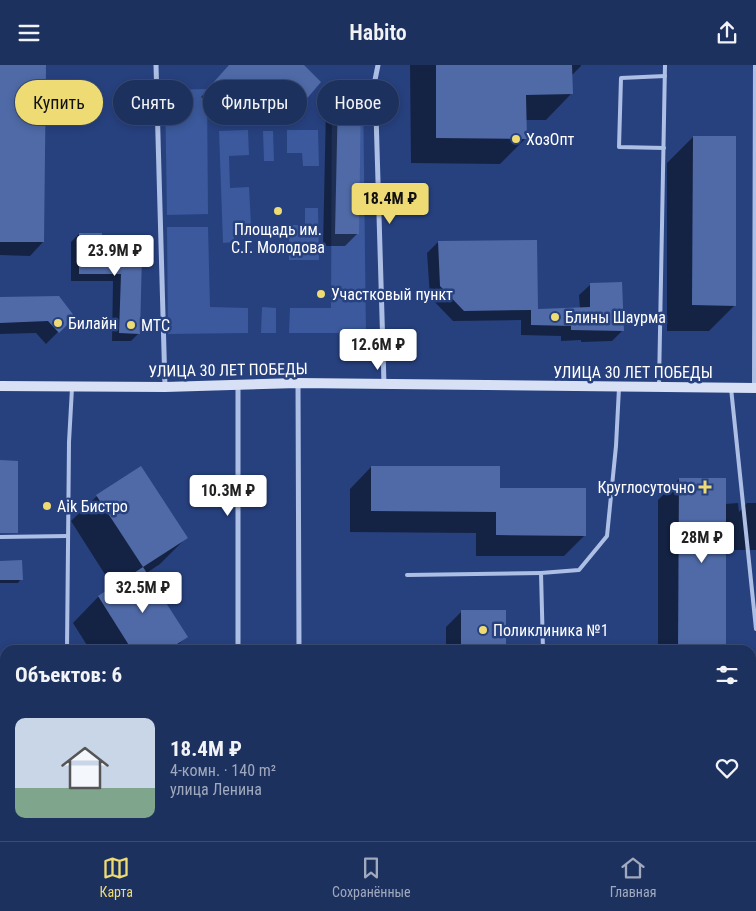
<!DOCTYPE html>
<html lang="ru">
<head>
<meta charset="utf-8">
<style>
  body { margin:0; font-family:"Roboto Condensed",sans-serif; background:#253965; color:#f1f3f6; height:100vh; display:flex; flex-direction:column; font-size:19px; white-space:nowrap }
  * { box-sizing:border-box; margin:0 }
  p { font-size:16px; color:#a0a9bd }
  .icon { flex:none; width:28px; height:28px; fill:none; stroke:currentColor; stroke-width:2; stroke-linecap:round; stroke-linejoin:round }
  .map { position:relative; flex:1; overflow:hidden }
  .details { position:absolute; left:0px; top:580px; width:756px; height:196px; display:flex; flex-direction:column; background:#1d315f; border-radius:15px 15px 0 0; box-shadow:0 2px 8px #0003,0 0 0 1px #3b4c74 }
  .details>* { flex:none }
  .hud { position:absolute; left:15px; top:15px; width:500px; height:45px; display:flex; gap:10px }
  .price { position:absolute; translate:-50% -42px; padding:0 11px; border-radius:5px; background:#fff; color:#222; font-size:16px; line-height:32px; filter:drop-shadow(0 1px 2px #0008) }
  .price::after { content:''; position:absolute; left:50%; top:30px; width:15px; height:11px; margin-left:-8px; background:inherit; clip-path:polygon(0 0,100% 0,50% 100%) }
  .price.on { background:#eedb73; color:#111 }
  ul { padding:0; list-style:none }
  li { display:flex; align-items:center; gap:15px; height:125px; padding:0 15px }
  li+li { border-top:1px solid #3b4c74 }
  li span { display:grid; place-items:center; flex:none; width:140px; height:100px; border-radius:10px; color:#555 }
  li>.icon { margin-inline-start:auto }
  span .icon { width:60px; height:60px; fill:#fffc; stroke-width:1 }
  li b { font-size:21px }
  h2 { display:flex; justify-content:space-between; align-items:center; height:60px; padding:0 15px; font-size:21px }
  .pill { padding:0 18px; border-radius:22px; background:#1d315f; box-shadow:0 2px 8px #0003,0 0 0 1px #3b4c74; font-size:18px; line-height:45px }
  .pill.on { background:#eedb73; color:#111 }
  header { display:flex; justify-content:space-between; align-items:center; height:65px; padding:0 15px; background:#1d315f; font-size:22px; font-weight:600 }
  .dock { display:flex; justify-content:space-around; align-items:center; height:70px; border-top:1px solid #3b4c74; background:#1d315f; font-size:14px; color:#a0a9bd }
  .dock a { display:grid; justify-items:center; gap:2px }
  .dock .on { color:#eedb73 }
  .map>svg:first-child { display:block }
</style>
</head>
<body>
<header><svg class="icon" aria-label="menu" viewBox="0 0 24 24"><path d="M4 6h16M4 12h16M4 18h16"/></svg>Habito<svg class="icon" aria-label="share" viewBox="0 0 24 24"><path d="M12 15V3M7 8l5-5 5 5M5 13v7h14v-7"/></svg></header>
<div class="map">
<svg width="756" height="776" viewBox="0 0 756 776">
  <rect width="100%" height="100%" fill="#27417f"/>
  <g fill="#3b599c">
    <path d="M207 24 208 149 167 150 165 25Z"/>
    <path d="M332 24H363L366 268H289L290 243H331Z"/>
    <path d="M248 65 249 90 229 91 230 123 249 122 251 160H234V177L223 178 219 66Z"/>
    <path d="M287 65H318L319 101H303L302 88H287Z"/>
    <path d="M263 66H273L274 96H264Z"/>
    <path d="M305 143H318L319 195H289V160H305Z"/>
    <path d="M167 162H208L210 242 248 243V268L168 269Z"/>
    <path d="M262 242 276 243V268H261Z"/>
  </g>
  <g fill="#0007">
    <path d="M8 0H45L43 177 30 191 0 190V1Z"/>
    <path d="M230 0H302L320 17 291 49 278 36H226L215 47 201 32Z"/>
    <path d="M410 0H581V1L571 11V29L546 55H526V73L500 99 411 98Z"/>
    <path d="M338 30 357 169 345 181H323L326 42Z"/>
    <path d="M693 72 735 240 709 266H667V98Z"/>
    <path d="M79 169 101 189 141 190 139 268 131 276H112L113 216H71V177Z"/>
    <path d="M438 177 537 245 580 244 579 230 590 220 623 265 612 276 581 277V275L561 276V271L521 270V255L453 256 430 232 427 188Z"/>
    <path d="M0 233 73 252 46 279 36 268 0 269Z"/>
    <path d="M371 402 499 424 585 470 564 491H476V468L350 467V424Z"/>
    <path d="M679 414 725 439 738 438 739 447 747 438H756V485H729L728 477 725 481V585H658V435Z"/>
    <path d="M97 431 186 473 160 499 145 509 186 572 173 585H90L73 558 98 532 113 522 71 456Z"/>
    <path d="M0 497 21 514 18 518H0Z"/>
    <path d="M462 546 504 585H446V562Z"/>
    <path d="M751 765H756V776H557L562 771H751Z"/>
    <path d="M84 771H184L179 776H87Z"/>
    <rect x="445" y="771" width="59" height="5"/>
  </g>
  <g fill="#4f6aa7">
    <path d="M0 0H46L44 177H0Z"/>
    <path d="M229 0H304L321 17 304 37 291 24H239L228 36 212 19Z"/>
    <path d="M436 0H572L573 29 526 30 527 74 436 73Z"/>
    <path d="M338 29H361L359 169H335Z"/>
    <path d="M693 71H736V241L692 240Z"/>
    <path d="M79 168H102V188L142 189 140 269 119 268 121 209H79Z"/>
    <path d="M537 175 538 244 590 242V218L622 217 624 266 571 265V261L531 260V245L464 246 440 221 438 176Z"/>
    <path d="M59 231 75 252 59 268 48 256 0 258V232Z"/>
    <path d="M0 395 18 396V468H0Z"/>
    <path d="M141 401 188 473 143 502 96 430Z"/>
    <path d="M371 401H500V423H586V471L496 470V447L371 446Z"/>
    <path d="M679 413H726V585H678Z"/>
    <path d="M22 495 23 515H0V496Z"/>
    <path d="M143 502 188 572 168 585H132L98 531Z"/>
    <rect x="461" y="545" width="45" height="40"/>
  </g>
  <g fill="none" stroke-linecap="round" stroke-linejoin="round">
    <g stroke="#adbfe5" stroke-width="4">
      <path d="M664 83 619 82 621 13 665 11"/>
      <path d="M659 320 665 0"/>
      <path d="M754 321 755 0"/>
      <path d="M731 323 756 564"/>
      <path d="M0 472 68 471"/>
      <path d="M407 510 541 508"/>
      <path d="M67 585 69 377 72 323"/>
      <path d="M543 585 541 508 579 505 607 471 616 381 619 323"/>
      <path d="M66 776V771"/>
      <path d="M522 776V771"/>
    </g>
    <g stroke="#adbfe5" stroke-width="5">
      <path d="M156 0 165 322"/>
      <path d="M378 0 375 15 384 319"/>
      <path d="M298 318 299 585"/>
      <path d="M238 320V585"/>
      <path d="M238 771V776"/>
      <path d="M300 771V776"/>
    </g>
    <path stroke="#d7e0f5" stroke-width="10" d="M0 321 165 322 298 318 756 323"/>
  </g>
  <g fill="#eedb73" stroke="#27417f" stroke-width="2">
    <circle cx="516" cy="74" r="5"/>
    <circle cx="278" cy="146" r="5"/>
    <circle cx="321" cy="229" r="5"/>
    <circle cx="555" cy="252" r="5"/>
    <circle cx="58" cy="258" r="5"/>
    <circle cx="131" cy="260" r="5"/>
    <path d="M702.5 414.5h5v5h5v5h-5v5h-5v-5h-5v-5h5z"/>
    <circle cx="47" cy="441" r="5"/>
    <circle cx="483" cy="565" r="5"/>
  </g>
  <g text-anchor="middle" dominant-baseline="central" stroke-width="5" stroke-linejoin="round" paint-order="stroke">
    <g font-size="16" fill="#fff" stroke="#27417f" text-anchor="start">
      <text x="526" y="74">ХозОпт</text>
      <text x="278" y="164" text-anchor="middle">Площадь им.<tspan x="278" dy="18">С.Г. Молодова</tspan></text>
      <text x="331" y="229">Участковый пункт</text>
      <text x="565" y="252">Блины Шаурма</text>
      <text x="68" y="258">Билайн</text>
      <text x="141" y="260">МТС</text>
      <text x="695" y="422" text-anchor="end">Круглосуточно</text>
      <text x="57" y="441">Aik Бистро</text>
      <text x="493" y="565">Поликлиника №1</text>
    </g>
    <g font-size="16" fill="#fff" stroke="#27417f">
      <text transform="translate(228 305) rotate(-1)">УЛИЦА 30 ЛЕТ ПОБЕДЫ</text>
      <text x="633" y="307">УЛИЦА 30 ЛЕТ ПОБЕДЫ</text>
    </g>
  </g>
</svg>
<b class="price on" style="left:390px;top:160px">18.4M ₽</b>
<b class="price" style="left:115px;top:212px">23.9M ₽</b>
<b class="price" style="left:378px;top:306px">12.6M ₽</b>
<b class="price" style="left:228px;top:452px">10.3M ₽</b>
<b class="price" style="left:702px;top:499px">28M ₽</b>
<b class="price" style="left:143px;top:549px">32.5M ₽</b>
<div class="hud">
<a class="pill on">Купить</a>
<a class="pill">Снять</a>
<a class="pill">Фильтры</a>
<a class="pill">Новое</a>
</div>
<section class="details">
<h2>Объектов: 6<svg class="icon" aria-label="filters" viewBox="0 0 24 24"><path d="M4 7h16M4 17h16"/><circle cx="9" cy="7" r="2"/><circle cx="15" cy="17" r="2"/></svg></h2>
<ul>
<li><span style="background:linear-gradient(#c9d6e8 70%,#7fa58c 0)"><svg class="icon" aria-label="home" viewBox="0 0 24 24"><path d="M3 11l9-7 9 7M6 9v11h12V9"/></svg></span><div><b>18.4M ₽</b><p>4-комн. · 140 m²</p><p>улица Ленина</p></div><svg class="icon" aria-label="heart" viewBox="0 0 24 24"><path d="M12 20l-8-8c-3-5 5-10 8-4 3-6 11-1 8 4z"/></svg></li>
</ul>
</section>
</div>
<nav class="dock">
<a class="on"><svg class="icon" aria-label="map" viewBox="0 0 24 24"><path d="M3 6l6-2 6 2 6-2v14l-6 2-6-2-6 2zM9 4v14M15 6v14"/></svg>Карта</a>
<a><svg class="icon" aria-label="saved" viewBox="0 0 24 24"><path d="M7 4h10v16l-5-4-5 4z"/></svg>Сохранённые</a>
<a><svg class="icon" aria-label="home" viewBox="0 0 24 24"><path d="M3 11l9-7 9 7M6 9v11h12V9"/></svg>Главная</a>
</nav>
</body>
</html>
